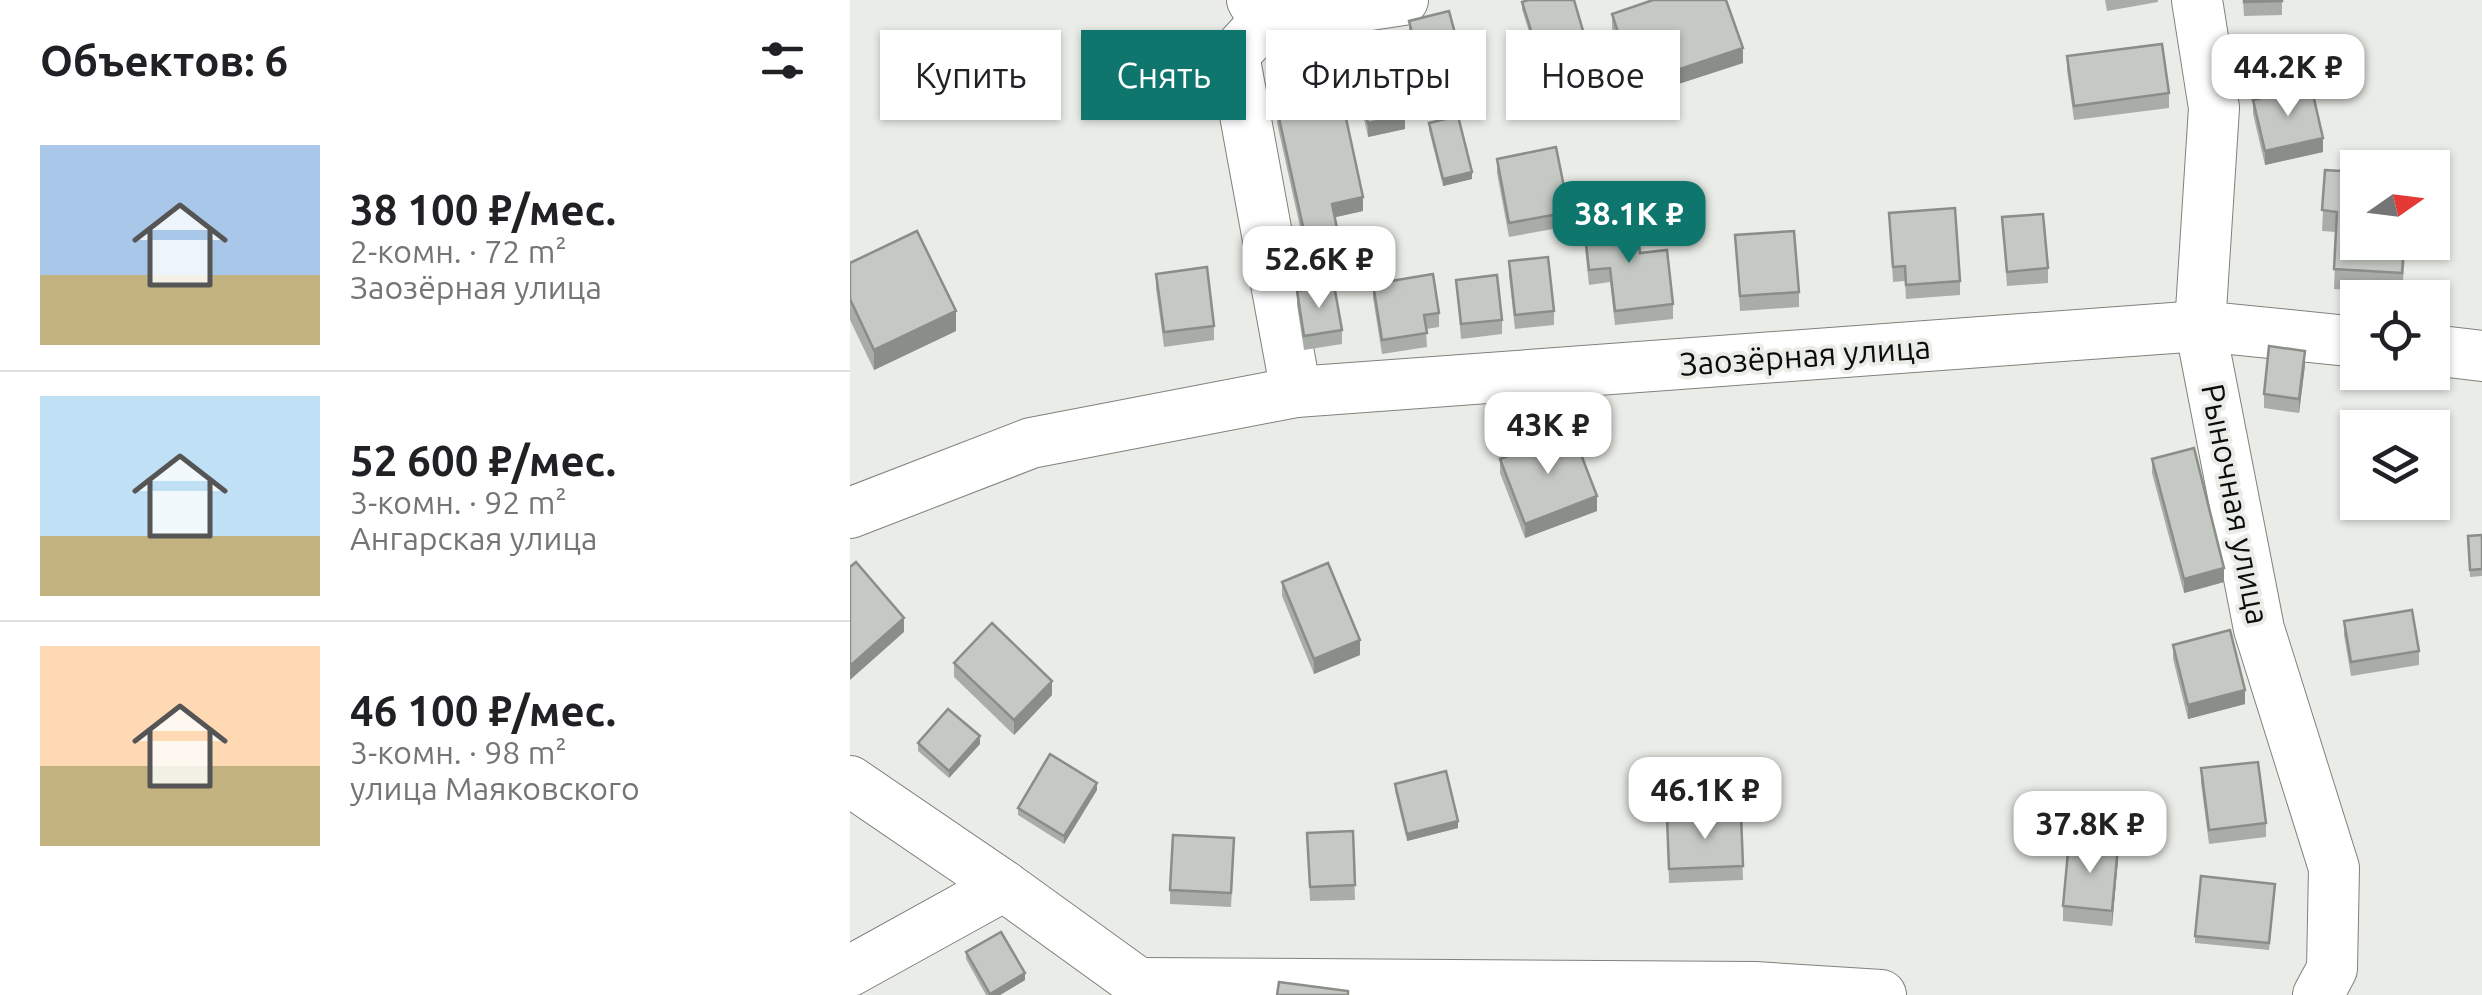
<!DOCTYPE html>
<html lang="ru">
<head>
<meta charset="utf-8">
<style>
  body { margin:0; font-family:Ubuntu,sans-serif; background:#f6f6f6; color:#202124; height:100vh; display:flex; flex-direction:column; font-size:38px; white-space:nowrap }
  * { box-sizing:border-box; margin:0 }
  p { font-size:32px; color:#757577 }
  .icon { flex:none; width:55px; height:55px; fill:none; stroke:currentColor; stroke-width:2; stroke-linecap:round; stroke-linejoin:round }
  .map { position:relative; flex:1; overflow:hidden }
  .sheet { display:flex; flex-direction:column; background:#fff; width:850px }
  .sheet>* { flex:none }
  .hud { position:absolute; left:30px; top:30px; width:950px; height:90px; display:flex; gap:20px }
  .needle { width:65px; rotate:76deg }
  .tools { position:absolute; left:1490px; top:150px; display:grid; gap:20px }
  .tools a { display:grid; place-items:center; width:110px; height:110px; border-radius:0px; background:#fff; box-shadow:0 2px 8px #0004; font-size:50px }
  .price { position:absolute; translate:-50% -85px; padding:0 22px; border-radius:20px; background:#fff; color:#222; font-size:32px; line-height:65px; filter:drop-shadow(0 2px 5px #0008) }
  .price::after { content:''; position:absolute; left:50%; top:60px; width:30px; height:22px; margin-left:-15px; background:inherit; clip-path:polygon(0 0,100% 0,50% 100%) }
  .price.on { background:#0f766e; color:#fff }
  ul { padding:0; list-style:none }
  li { display:flex; align-items:center; gap:30px; height:250px; padding:0 40px }
  li+li { border-top:2px solid #e0e0e0 }
  li span { display:grid; place-items:center; flex:none; width:280px; height:200px; border-radius:0px; color:#555 }
  li>.icon { margin-inline-start:auto }
  span .icon { width:120px; height:120px; fill:#fffc; stroke-width:1 }
  li b { font-size:42px }
  h2 { display:flex; justify-content:space-between; align-items:center; height:120px; padding:0 40px; font-size:42px }
  .chip { padding:0 35px; border-radius:0px; background:#fff; box-shadow:0 2px 8px #0004; font-size:35px; line-height:90px }
  .chip.on { background:#0f766e; color:#fff }
  main { display:flex; flex:1; min-height:0 }
  .map>svg:first-child { display:block }
</style>
</head>
<body>
<main>
<section class="sheet">
<h2>Объектов: 6<svg class="icon" aria-label="filters" viewBox="0 0 24 24"><path d="M4 7h16M4 17h16"/><circle cx="9" cy="7" r="2"/><circle cx="15" cy="17" r="2"/></svg></h2>
<ul>
<li><span style="background:linear-gradient(#a9c7e8 65%,#c2b280 0)"><svg class="icon" aria-label="home" viewBox="0 0 24 24"><path d="M3 11l9-7 9 7M6 9v11h12V9"/></svg></span><div><b>38 100 ₽/мес.</b><p>2-комн. · 72 m²</p><p>Заозёрная улица</p></div></li>
<li><span style="background:linear-gradient(#bfe0f5 70%,#c2b280 0)"><svg class="icon" aria-label="home" viewBox="0 0 24 24"><path d="M3 11l9-7 9 7M6 9v11h12V9"/></svg></span><div><b>52 600 ₽/мес.</b><p>3-комн. · 92 m²</p><p>Ангарская улица</p></div></li>
<li><span style="background:linear-gradient(#ffd9b3 60%,#c2b280 0)"><svg class="icon" aria-label="home" viewBox="0 0 24 24"><path d="M3 11l9-7 9 7M6 9v11h12V9"/></svg></span><div><b>46 100 ₽/мес.</b><p>3-комн. · 98 m²</p><p>улица Маяковского</p></div></li>
</ul>
</section>
<div class="map">
<svg width="1632" height="995" viewBox="0 0 1632 995">
  <rect width="100%" height="100%" fill="#eaede7"/>
  <g fill="none" stroke-linecap="round" stroke-linejoin="round">
    <g stroke="#7e827c" stroke-width="52">
      <g id="minor">
        <path d="M402 0 415 21 384 55 446 392"/>
        <path d="M1347 0 1364 108 1350 326 1409 629 1484 868 1482 969 1468 995"/>
        <path d="M415 21 553 0"/>
        <path d="M1582 350 1632 356"/>
        <path d="M0 513 181 443 446 392 1350 326 1508 342"/>
        <path d="M0 781 154 886 305 995"/>
        <path d="M0 971 154 886"/>
        <path d="M288 983 905 987 1031 995"/>
      </g>
    </g>
    <use href="#minor" stroke="#fff" stroke-width="50"/>
  </g>
  <g fill="#a9ada8">
    <path d="M1255 0H1308V2L1257 11Z"/>
    <path d="M1393 0H1432V15L1394 16Z"/>
    <path d="M672 2 738 56 691 70 672 9Z"/>
    <path d="M762 14 893 63 785 98 762 28Z"/>
    <path d="M559 21 606 37 632 96 578 109 559 36Z"/>
    <path d="M1217 56 1319 93V108L1224 120 1217 70Z"/>
    <path d="M505 63 561 89 550 92 555 129 518 137 505 77Z"/>
    <path d="M1403 100 1473 152 1415 165 1403 114Z"/>
    <path d="M427 109 513 211 485 217 488 247 456 254 427 123Z"/>
    <path d="M579 123 622 179 593 186 579 130Z"/>
    <path d="M647 159 719 212V226L659 237 647 173Z"/>
    <path d="M1475 170 1508 242H1556L1552 294 1484 289 1486 232 1472 231Z"/>
    <path d="M1039 213 1110 281V295L1056 299 1055 281 1043 282Z"/>
    <path d="M1152 217 1198 268V283L1157 286Z"/>
    <path d="M734 225 790 253 823 304V319L765 325 760 282 739 285 734 239Z"/>
    <path d="M885 235 949 292V307L890 311Z"/>
    <path d="M659 261 704 311V325L665 329 659 275Z"/>
    <path d="M0 263 106 331 24 370 0 320Z"/>
    <path d="M306 274 364 326V340L314 347 306 288Z"/>
    <path d="M606 280 652 320V334L611 339Z"/>
    <path d="M523 284 589 313V327L576 329 577 347 532 354 523 298Z"/>
    <path d="M447 291 492 330V344L454 350 447 305Z"/>
    <path d="M1455 365 1449 413 1414 408V394Z"/>
    <path d="M650 459 747 511 675 538 650 473Z"/>
    <path d="M1302 459 1374 582 1334 593 1302 473Z"/>
    <path d="M1632 535V576L1620 577 1618 536Z"/>
    <path d="M432 582 510 655 464 674 432 596Z"/>
    <path d="M1494 621 1569 651V665L1501 676 1494 635Z"/>
    <path d="M1323 645 1395 704 1338 719 1323 659Z"/>
    <path d="M104 663 202 695 164 735 104 677Z"/>
    <path d="M68 743 130 744 99 778 68 751Z"/>
    <path d="M1351 768 1416 823V837L1359 844 1351 783Z"/>
    <path d="M545 784 608 828 557 841 545 791Z"/>
    <path d="M247 790 214 844 168 815V808Z"/>
    <path d="M891 815 893 880 819 883 817 818Z"/>
    <path d="M503 831 505 900 460 901 457 833Z"/>
    <path d="M384 852 381 907 320 904V890Z"/>
    <path d="M1268 860 1262 926 1213 921V906Z"/>
    <path d="M1425 891 1419 950 1345 943V936Z"/>
    <path d="M116 952 175 980 150 995H136L116 959Z"/>
  </g>
  <g fill="#8a8d88">
    <path d="M738 48V56L691 70V62Z"/>
    <path d="M893 48V63L785 98V84Z"/>
    <path d="M561 75V89L547 93V78Z"/>
    <path d="M632 81V96L578 109V95Z"/>
    <path d="M555 115V129L518 137V123Z"/>
    <path d="M1473 138V152L1415 165V151Z"/>
    <path d="M622 172V179L593 186V179Z"/>
    <path d="M513 197V211L482 218V204Z"/>
    <path d="M488 233V247L456 254V240Z"/>
    <path d="M106 311V331L24 370V350Z"/>
    <path d="M1455 351V365L1449 413V399Z"/>
    <path d="M747 496V511L675 538V524Z"/>
    <path d="M1374 568V582L1334 593V579Z"/>
    <path d="M54 618V632L0 680V666Z"/>
    <path d="M510 640V655L464 674V659Z"/>
    <path d="M202 681V695L164 735V720Z"/>
    <path d="M1395 690V704L1338 719V705Z"/>
    <path d="M130 736V744L99 778V771Z"/>
    <path d="M247 783V790L214 844V836Z"/>
    <path d="M608 821V828L557 841V834Z"/>
    <path d="M1268 846V860L1262 926V911Z"/>
    <path d="M175 973V980L150 995H140Z"/>
  </g>
  <g fill="#c5c9c3" stroke="#8a8d88" stroke-width="2.5">
    <path d="M678 0H724L738 48 691 62 672 2Z"/>
    <path d="M803 0H876L893 48 785 84 762 14Z"/>
    <path d="M1394 0H1432V1L1394 2Z"/>
    <path d="M599 11 606 37 619 33 632 81 578 95 559 21Z"/>
    <path d="M1312 44 1319 93 1224 106 1217 56Z"/>
    <path d="M556 51 561 75 547 78 555 115 518 123 505 63Z"/>
    <path d="M1461 86 1473 138 1415 151 1403 100Z"/>
    <path d="M491 95 513 197 482 204 488 233 456 240 427 109Z"/>
    <path d="M608 116 622 172 593 179 579 123Z"/>
    <path d="M706 147 719 212 659 223 647 159Z"/>
    <path d="M1475 170 1508 172V242H1554L1552 273 1484 269 1487 212 1472 210Z"/>
    <path d="M1105 208 1110 281 1056 285 1055 266 1043 267 1039 213Z"/>
    <path d="M1193 214 1198 268 1157 272 1152 217Z"/>
    <path d="M786 220 790 253 817 250 823 304 765 311 760 268 739 270 734 225Z"/>
    <path d="M67 231 106 311 24 350 0 299V263Z"/>
    <path d="M944 231 949 292 890 296 885 235Z"/>
    <path d="M698 257 704 311 665 315 659 261Z"/>
    <path d="M357 267 364 326 314 332 306 274Z"/>
    <path d="M583 274 589 313 574 315 577 333 532 340 523 284Z"/>
    <path d="M647 275 652 320 611 324 606 280Z"/>
    <path d="M484 285 492 330 454 336 447 291Z"/>
    <path d="M1419 346 1455 351 1449 399 1414 394Z"/>
    <path d="M722 431 747 496 675 524 650 459Z"/>
    <path d="M1344 448 1374 568 1334 579 1302 459Z"/>
    <path d="M1632 535V569L1620 570 1618 536Z"/>
    <path d="M6 562 54 618 0 666V567Z"/>
    <path d="M478 563 510 640 464 659 432 582Z"/>
    <path d="M1562 610 1569 651 1501 662 1494 621Z"/>
    <path d="M142 623 202 681 164 720 104 663Z"/>
    <path d="M1380 630 1395 690 1338 705 1323 645Z"/>
    <path d="M98 709 130 736 99 771 68 743Z"/>
    <path d="M200 754 247 783 214 836 168 808Z"/>
    <path d="M1408 762 1416 823 1359 830 1351 768Z"/>
    <path d="M596 771 608 821 557 834 545 784Z"/>
    <path d="M891 815 893 866 819 869 817 818Z"/>
    <path d="M503 831 505 885 460 887 457 833Z"/>
    <path d="M323 835 384 838 381 893 320 890Z"/>
    <path d="M1219 841 1268 846 1262 911 1213 906Z"/>
    <path d="M1351 876 1425 884 1419 943 1345 936Z"/>
    <path d="M151 932 175 973 140 994 116 952Z"/>
    <path d="M429 982 498 991V995H427Z"/>
  </g>
  <g text-anchor="middle" dominant-baseline="central" stroke-width="8" stroke-linejoin="round" paint-order="stroke">
    <g font-size="32" fill="#0c0d0b" stroke="#eaede7">
      <text transform="translate(955 355) rotate(-4)">Заозёрная улица</text>
      <text transform="translate(1386 504) rotate(79)">Рыночная улица</text>
    </g>
  </g>
</svg>
<div class="tools">
<a><svg class="needle" viewBox="-14 -14 28 28"><path d="M0-13l5 13h-10z" fill="#e53935"/><path d="M0 13l5-13h-10z" fill="#757577"/></svg></a>
<a><svg class="icon" aria-label="locate" viewBox="0 0 24 24"><circle cx="12" cy="12" r="6"/><path d="M12 2v4M12 18v4M2 12h4M18 12h4"/></svg></a>
<a><svg class="icon" aria-label="layers" viewBox="0 0 24 24"><path d="M12 4l9 5-9 5-9-5zM3 14l9 5 9-5"/></svg></a>
</div>
<b class="price" style="left:1438px;top:119px">44.2K ₽</b>
<b class="price on" style="left:779px;top:266px">38.1K ₽</b>
<b class="price" style="left:469px;top:311px">52.6K ₽</b>
<b class="price" style="left:698px;top:477px">43K ₽</b>
<b class="price" style="left:855px;top:842px">46.1K ₽</b>
<b class="price" style="left:1240px;top:876px">37.8K ₽</b>
<div class="hud">
<a class="chip">Купить</a>
<a class="chip on">Снять</a>
<a class="chip">Фильтры</a>
<a class="chip">Новое</a>
</div>
</div>
</main>
</body>
</html>
